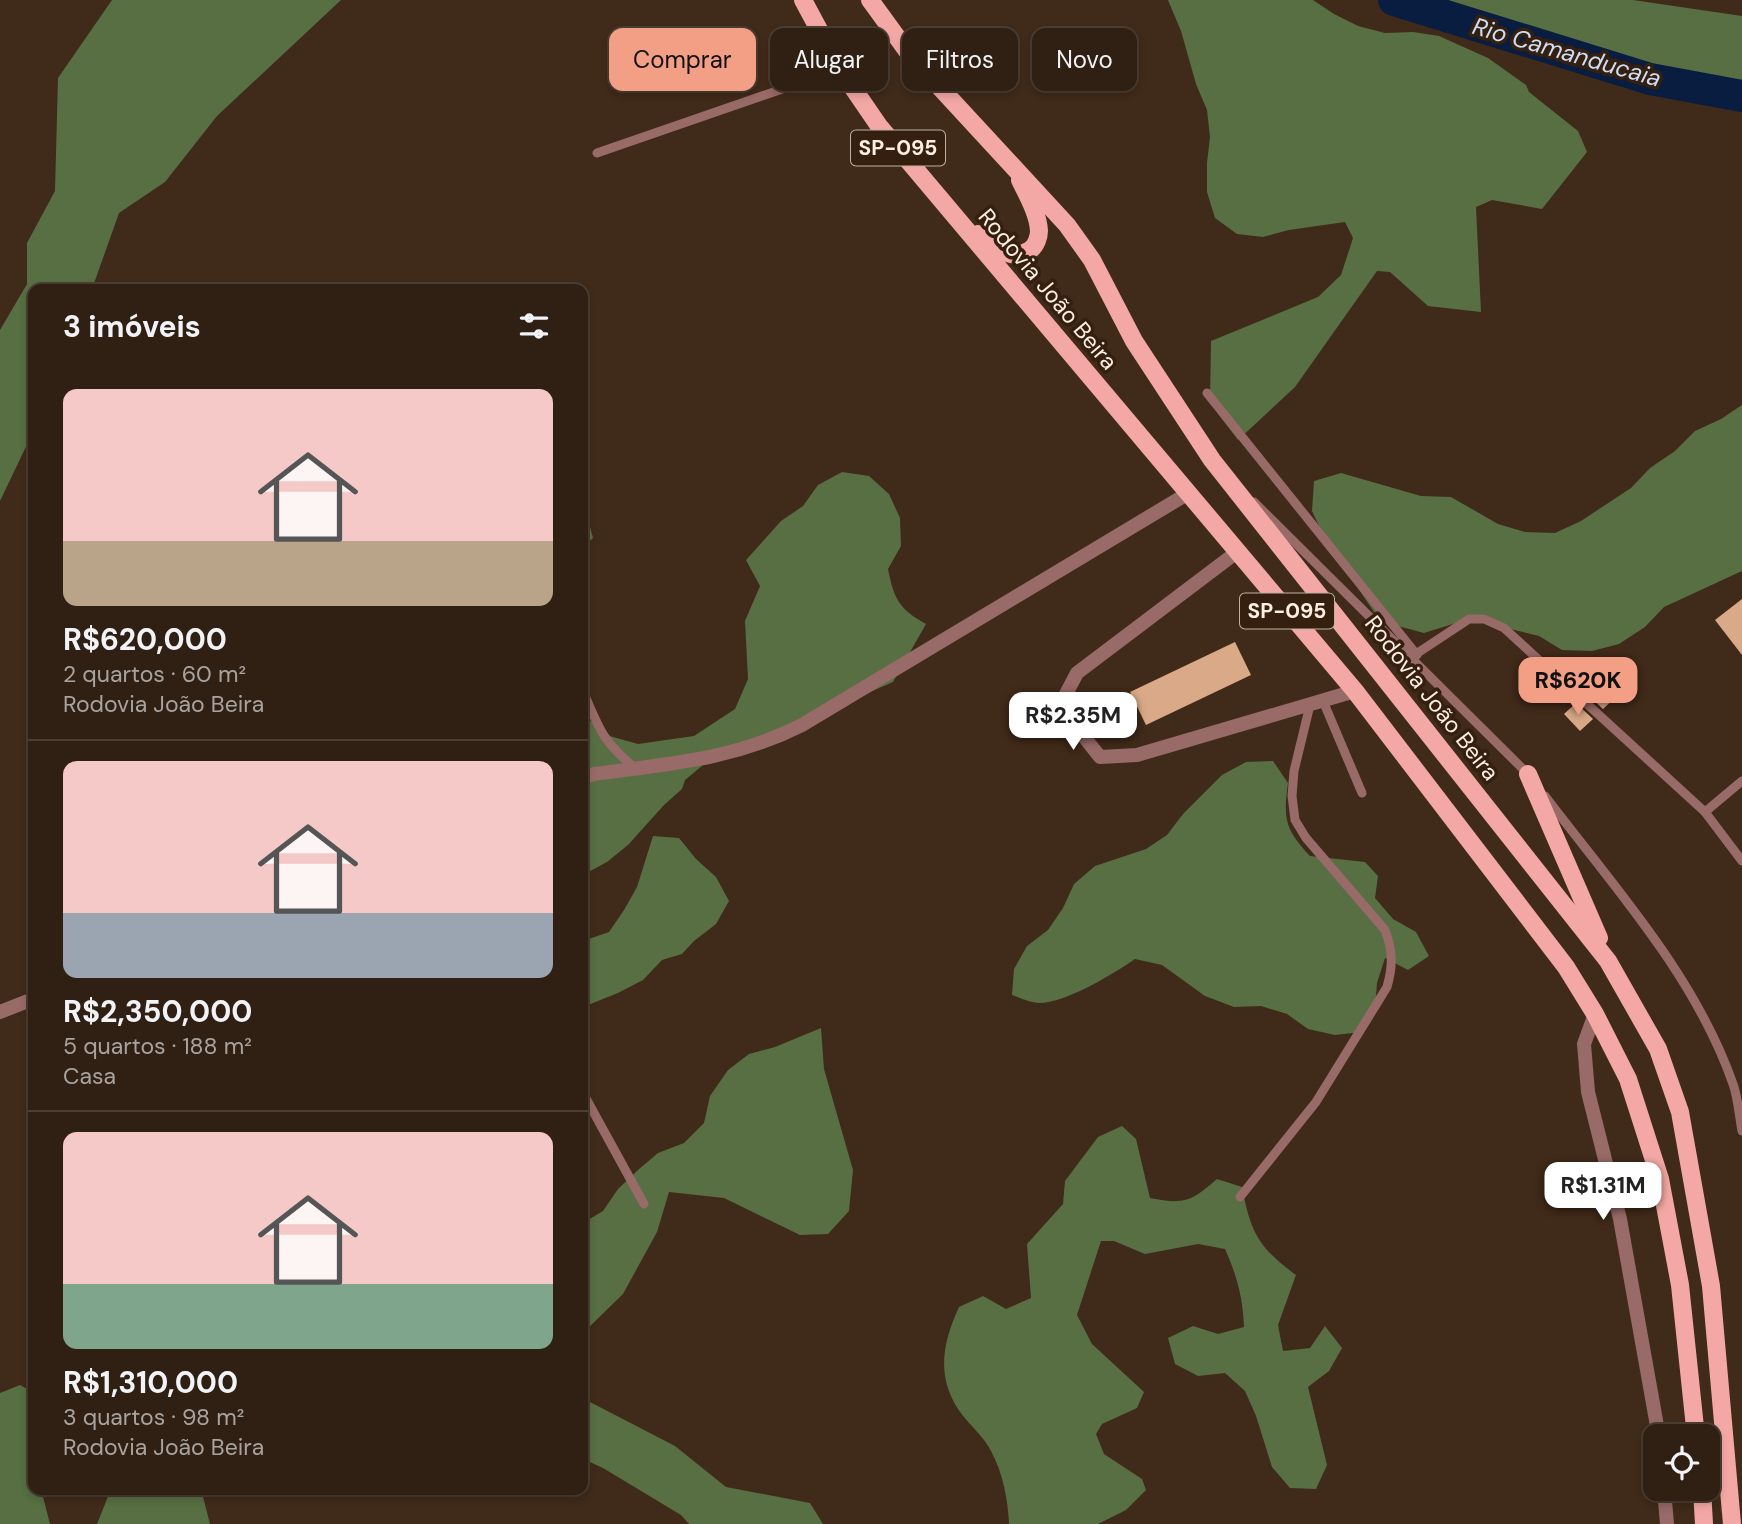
<!DOCTYPE html>
<html lang="pt">
<head>
<meta charset="utf-8">
<style>
  body { margin:0; font-family:"DM Sans",sans-serif; background:#38281c; color:#f1f3f6; height:100vh; display:flex; flex-direction:column; font-size:26px; white-space:nowrap }
  * { box-sizing:border-box; margin:0 }
  p { font-size:23px; color:#a8a3a0 }
  .icon { flex:none; width:38px; height:38px; fill:none; stroke:currentColor; stroke-width:2; stroke-linecap:round; stroke-linejoin:round }
  .map { position:relative; flex:1; overflow:hidden }
  .details { position:absolute; left:28px; top:284px; width:560px; height:1211px; display:flex; flex-direction:column; background:#302013; border-radius:14px; box-shadow:0 4px 10px #0003,0 0 0 2px #4b3e33 }
  .details>* { flex:none }
  .top-card { position:absolute; left:609px; top:28px; width:665px; height:63px; display:flex; gap:14px }
  .controls { position:absolute; left:1643px; top:1424px; display:grid; gap:14px }
  .controls a { display:grid; place-items:center; width:77px; height:77px; border-radius:14px; background:#302013; box-shadow:0 4px 10px #0003,0 0 0 2px #4b3e33; font-size:35px }
  .price { position:absolute; translate:-50% -60px; padding:0 16px; border-radius:14px; background:#fff; color:#222; font-size:23px; line-height:46px; filter:drop-shadow(0 2px 4px #0008) }
  .price::after { content:''; position:absolute; left:50%; top:42px; width:21px; height:16px; margin-left:-10px; background:inherit; clip-path:polygon(0 0,100% 0,50% 100%) }
  .price.active { background:#f39f85; color:#111 }
  ul { padding:0; list-style:none }
  li { display:grid; align-content:center; gap:14px; height:371px; padding:0 35px }
  li+li { border-top:2px solid #4b3e33 }
  li span { display:grid; place-items:center; height:217px; border-radius:14px; color:#555 }
  li>.icon { margin-inline-start:auto }
  span .icon { width:126px; height:126px; fill:#fffc; stroke-width:1 }
  li b { font-size:30px }
  h2 { display:flex; justify-content:space-between; align-items:center; height:84px; padding:0 35px; font-size:30px }
  .tag { padding:0 24px; border-radius:14px; background:#302013; box-shadow:0 4px 10px #0003,0 0 0 2px #4b3e33; font-size:24px; line-height:63px }
  .tag.active { background:#f39f85; color:#111 }
  .map>svg:first-child { display:block }
</style>
</head>
<body>
<div class="map">
<svg width="1742" height="1524" viewBox="0 0 1742 1524">
  <rect width="100%" height="100%" fill="#402a19"/>
  <g fill="#576f42">
    <path d="M112 0H341L217 116 165 182 119 213 92 289H33V432L0 501V330L27 284V243L55 191 58 78Z"/>
    <path d="M1168 0H1313L1334 14 1358 26 1385 33 1413 32 1439 36 1488 58 1526 85 1529 92 1578 131 1587 152 1542 209 1492 200 1476 207 1481 312 1428 306 1390 272 1377 271 1295 387 1238 440 1210 403 1211 341 1318 297 1341 275 1353 238 1345 222 1289 230 1263 237 1237 234 1215 218 1207 192V163L1210 137 1207 110 1196 84 1181 31Z"/>
    <path d="M1411 0H1633L1742 16V100L1564 65 1559 56 1539 37 1513 33 1489 22 1436 12Z"/>
    <path d="M1742 405V571L1664 607 1645 627 1619 644 1592 651 1562 650 1539 636 1469 619 1424 633 1398 626 1374 612 1324 537 1312 511 1314 481 1341 473 1421 496 1451 497 1498 524 1525 532 1555 533 1581 521 1631 488 1650 468 1675 451 1695 431 1721 419Z"/>
    <path d="M842 472 869 476 889 494 900 518 901 546 888 569C894 599 899 609 926 624L893 682 703 765 685 780 682 789 664 805 628 845 607 862 583 875V714L606 735 638 744 694 736 735 709 748 679 745 621 760 586 746 560 781 521 803 506 818 485Z"/>
    <path d="M583 512H586L593 538 583 547Z"/>
    <path d="M1273 761 1288 783C1283 819 1285 829 1310 856L1365 862 1378 876 1375 898 1393 919 1416 932 1429 956 1408 970 1385 958 1377 983 1375 1009 1362 1032 1335 1035 1308 1029 1287 1014 1261 1006 1234 1007 1205 996 1162 965 1135 959C1113 974 1066 1003 1039 1003 1031 1003 1020 998 1012 995L1014 969 1027 946 1048 930 1063 908 1074 884 1095 866 1146 849 1167 835 1183 814 1222 775 1246 762Z"/>
    <path d="M653 836 679 838 696 859 716 877 729 901 716 924 694 941 682 954 662 960 643 980 618 993 583 1007V941L609 932 624 910 637 887Z"/>
    <path d="M821 1028 824 1069 853 1170 849 1211 828 1234 800 1235 724 1198 669 1192 657 1232 623 1294 583 1333V1223L603 1211 618 1189 638 1170 658 1153 684 1143 704 1123 710 1096 728 1070 749 1054 775 1047Z"/>
    <path d="M1122 1126 1136 1139 1150 1198C1184 1205 1192 1201 1217 1179L1242 1187C1251 1233 1258 1247 1296 1275L1278 1325 1283 1351 1310 1348 1325 1326 1342 1348 1329 1371 1308 1387 1327 1465 1316 1489 1290 1488 1272 1467 1256 1416 1245 1391 1225 1373 1198 1376 1175 1364 1168 1338 1193 1326 1218 1334 1244 1327C1243 1298 1237 1276 1225 1249L1198 1244 1145 1254 1114 1241H1101L1077 1315 1092 1344 1144 1392 1137 1408 1102 1424 1096 1434 1104 1454 1142 1479 1146 1490 1126 1510 1098 1524H1009C1008 1500 1003 1473 991 1451 983 1435 968 1424 958 1409 936 1375 943 1342 959 1307L983 1296 1006 1309 1031 1298 1027 1244 1063 1204 1065 1181 1098 1137Z"/>
    <path d="M20 1385 33 1392V1489H41L50 1524H0V1393Z"/>
    <path d="M583 1393 590 1402 675 1446 726 1487 810 1503 823 1524H689L681 1515 603 1468 583 1459Z"/>
    <path d="M111 1489H201L210 1524H97Z"/>
  </g>
  <g fill="none" stroke-linecap="round" stroke-linejoin="round">
    <path stroke="#091d40" stroke-width="32" d="M1394 0 1650 79 1742 96"/>
  </g>
  <g fill="#daaa88">
    <path d="M1742 599V655L1715 620Z"/>
    <path d="M1235 642 1251 675 1146 725 1130 692Z"/>
    <path d="M1603 677 1619 694 1603 709 1586 693Z"/>
    <path d="M1576 703 1593 719 1580 731 1564 714Z"/>
  </g>
  <g fill="none" stroke-linecap="round" stroke-linejoin="round">
    <g stroke="#986a68" stroke-width="9">
      <path d="M597 153 840 69"/>
      <path d="M1207 393 1417 655"/>
      <path d="M1254 502 1530 776"/>
      <path d="M1416 654 1469 619H1484L1504 628 1705 812 1742 861"/>
      <path d="M583 691C599 729 603 742 636 769"/>
      <path d="M1323 701 1362 793"/>
      <path d="M1545 796C1613 886 1695 975 1733 1084 1738 1098 1739 1115 1742 1131"/>
      <path d="M1705 812 1742 781"/>
      <path d="M583 1093 644 1204"/>
      <path d="M1240 1197 1316 1102 1387 987C1393 966 1393 951 1385 930L1306 838 1295 820 1292 796 1294 771 1310 705"/>
    </g>
    <g stroke="#986a68" stroke-width="14">
      <path d="M1237 552 1077 673 1066 694 1069 718 1100 757 1137 755 1355 691"/>
      <path d="M1595 1014 1584 1044 1588 1092 1620 1219 1659 1437"/>
      <path d="M1664 1489 1667 1524"/>
    </g>
    <g stroke="#986a68" stroke-width="14">
      <path d="M583 778 594 774C668 764 733 760 802 725L1187 494"/>
      <path d="M0 1012 33 999"/>
    </g>
    <g stroke="#f4a8a5" stroke-width="18">
      <path d="M803 0 840 69 879 126 1355 691 1566 967 1595 1014 1628 1079 1660 1179 1680 1285 1696 1437"/>
      <path d="M870 0 910 55 1067 225 1092 260 1134 341 1212 460 1608 961 1658 1049 1680 1112 1711 1286 1732 1524"/>
      <path d="M978 234C994 246 1011 263 1030 250 1036 246 1039 237 1039 231 1038 213 1027 195 1020 180"/>
      <path d="M1528 774 1599 938"/>
      <path d="M1702 1489 1704 1524"/>
    </g>
  </g>
  <g text-anchor="middle" dominant-baseline="central" stroke-width="7" stroke-linejoin="round" paint-order="stroke">
    <g fill="#35200f" stroke="#c1b0a3" stroke-width="2">
      <rect x="851" y="130.5" width="94" height="35" rx="5"/>
      <rect x="1240" y="593.5" width="94" height="35" rx="5"/>
    </g>
    <g font-size="21" font-weight="bold" fill="#fdeee3">
      <text x="898" y="148">SP-095</text>
      <text x="1287" y="611">SP-095</text>
    </g>
    <g font-size="23" fill="#fdeee3" stroke="#35200f">
      <text transform="translate(1048 289) rotate(50)">Rodovia João Beira</text>
      <text transform="translate(1432 698) rotate(52)">Rodovia João Beira</text>
    </g>
    <g font-size="24" font-style="italic" fill="#cdddf8" stroke="#35200f">
      <text transform="translate(1567 52) rotate(16)">Rio Camanducaia</text>
    </g>
  </g>
</svg>
<div class="controls">
<a><svg class="icon" aria-label="locate" viewBox="0 0 24 24"><circle cx="12" cy="12" r="6"/><path d="M12 2v4M12 18v4M2 12h4M18 12h4"/></svg></a>
</div>
<b class="price active" style="left:1578px;top:717px">R$620K</b>
<b class="price" style="left:1073px;top:752px">R$2.35M</b>
<b class="price" style="left:1603px;top:1222px">R$1.31M</b>
<div class="top-card">
<a class="tag active">Comprar</a>
<a class="tag">Alugar</a>
<a class="tag">Filtros</a>
<a class="tag">Novo</a>
</div>
<section class="details">
<h2>3 imóveis<svg class="icon" aria-label="filters" viewBox="0 0 24 24"><path d="M4 7h16M4 17h16"/><circle cx="9" cy="7" r="2"/><circle cx="15" cy="17" r="2"/></svg></h2>
<ul>
<li><span style="background:linear-gradient(#f6c9c9 70%,#b9a48a 0)"><svg class="icon" aria-label="home" viewBox="0 0 24 24"><path d="M3 11l9-7 9 7M6 9v11h12V9"/></svg></span><div><b>R$620,000</b><p>2 quartos · 60 m²</p><p>Rodovia João Beira</p></div></li>
<li><span style="background:linear-gradient(#f6c9c9 70%,#9aa5b1 0)"><svg class="icon" aria-label="home" viewBox="0 0 24 24"><path d="M3 11l9-7 9 7M6 9v11h12V9"/></svg></span><div><b>R$2,350,000</b><p>5 quartos · 188 m²</p><p>Casa</p></div></li>
<li><span style="background:linear-gradient(#f6c9c9 70%,#7fa58c 0)"><svg class="icon" aria-label="home" viewBox="0 0 24 24"><path d="M3 11l9-7 9 7M6 9v11h12V9"/></svg></span><div><b>R$1,310,000</b><p>3 quartos · 98 m²</p><p>Rodovia João Beira</p></div></li>
</ul>
</section>
</div>
</body>
</html>
